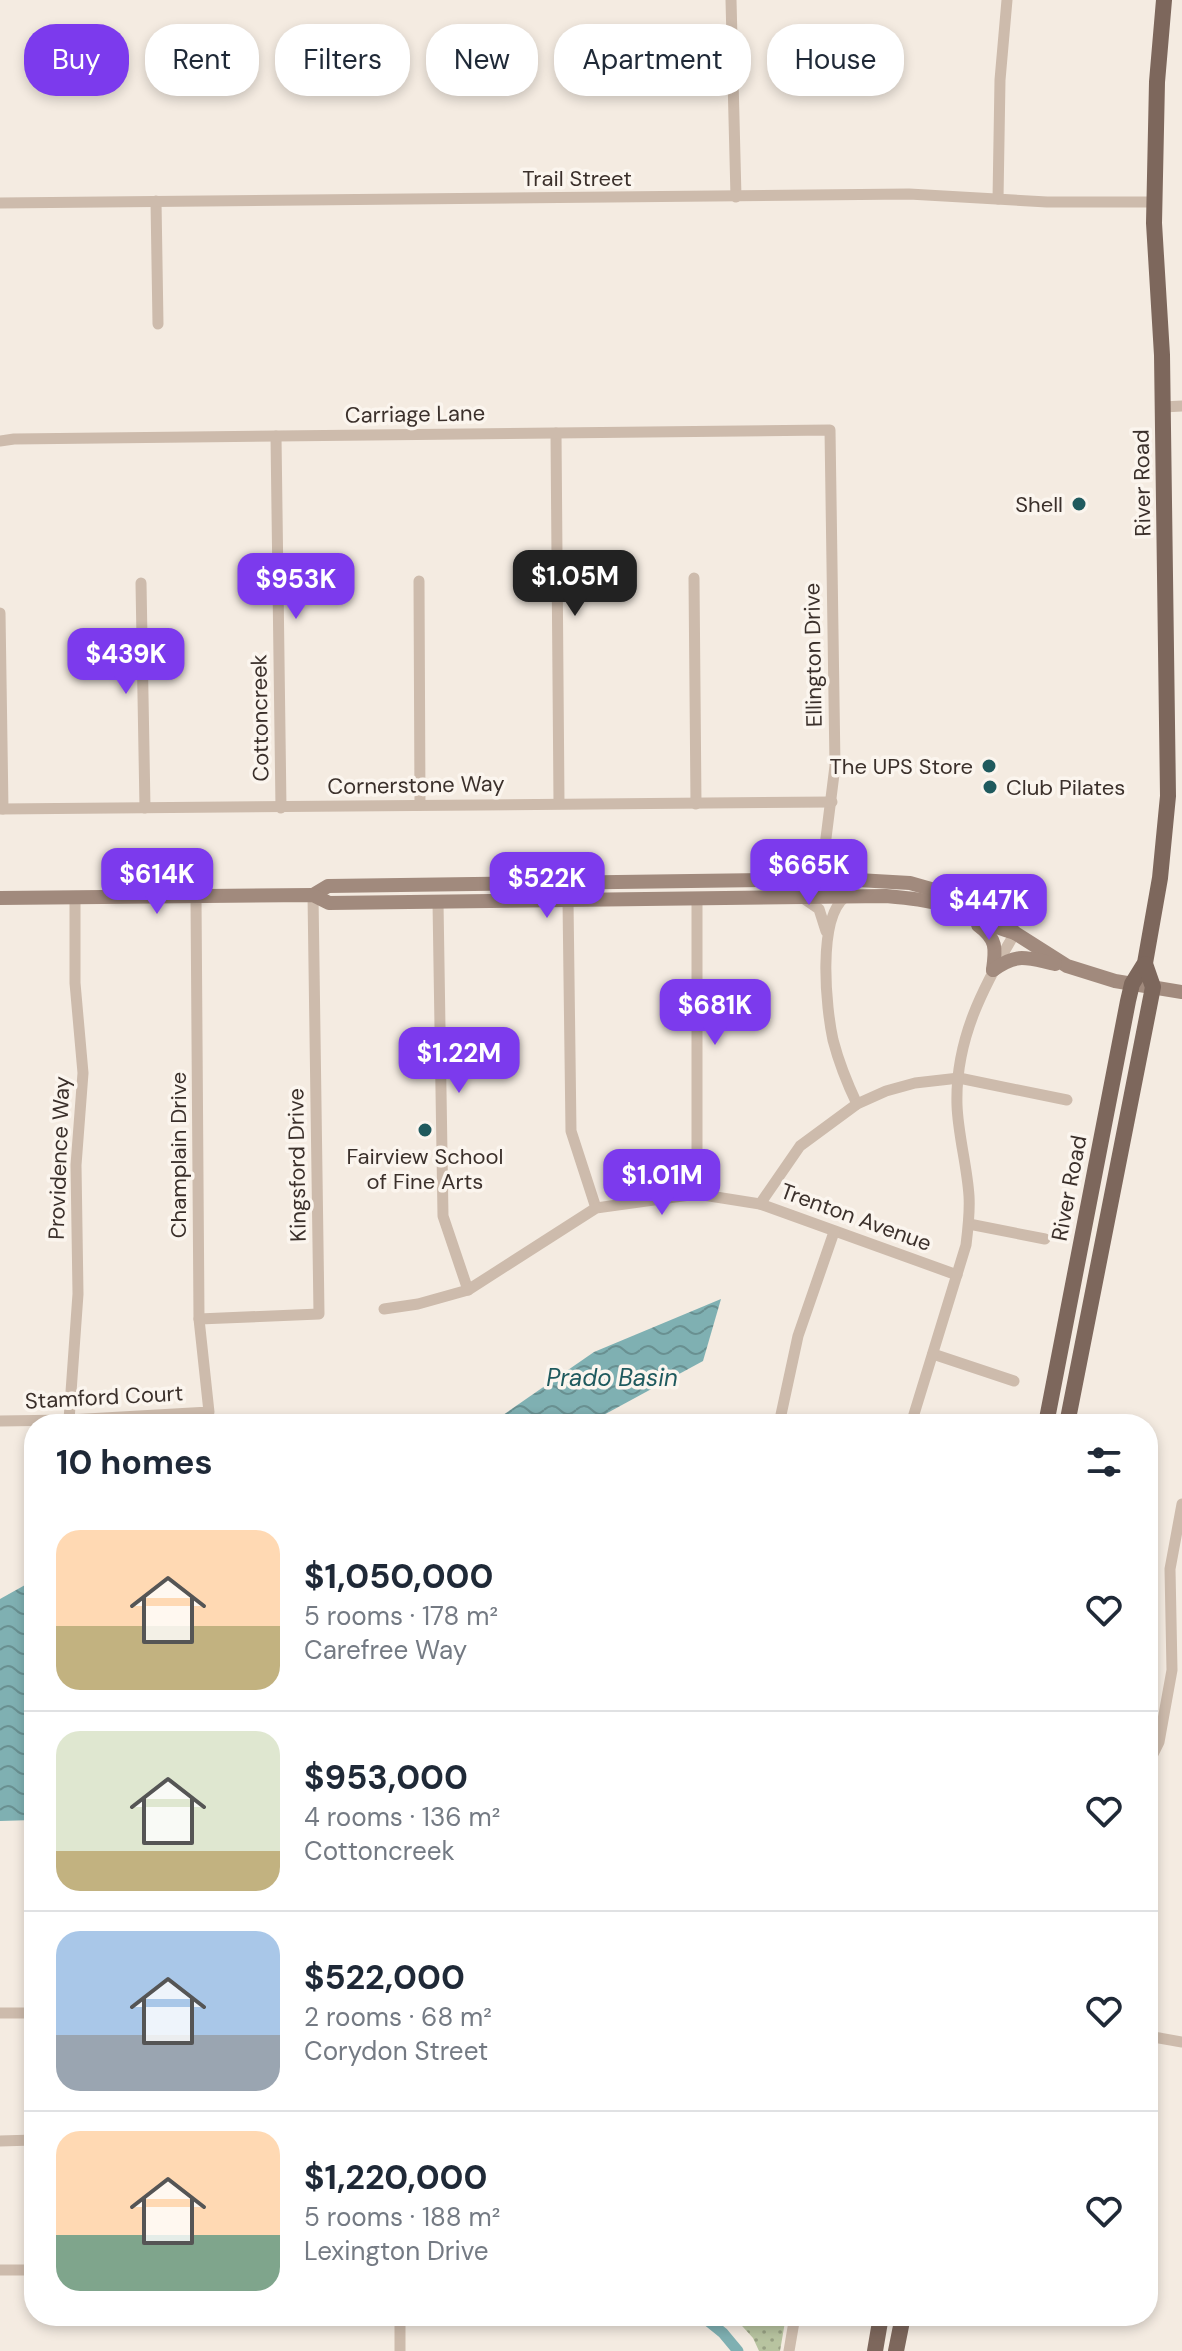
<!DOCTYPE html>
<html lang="en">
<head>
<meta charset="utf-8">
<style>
  body { margin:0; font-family:"DM Sans",sans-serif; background:#f6f6f7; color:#1f2937; height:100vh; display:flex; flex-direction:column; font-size:30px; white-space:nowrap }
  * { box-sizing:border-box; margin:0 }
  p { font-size:26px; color:#747a83 }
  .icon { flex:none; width:44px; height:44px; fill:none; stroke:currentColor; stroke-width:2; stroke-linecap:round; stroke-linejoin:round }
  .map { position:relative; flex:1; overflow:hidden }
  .drawer { position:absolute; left:24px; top:1414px; width:1134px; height:912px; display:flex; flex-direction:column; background:#fff; border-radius:32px; box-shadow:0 4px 12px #0003 }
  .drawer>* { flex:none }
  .banner { position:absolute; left:24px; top:24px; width:1134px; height:72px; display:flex; gap:16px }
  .price { position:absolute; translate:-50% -68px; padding:0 18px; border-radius:16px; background:#7c3aed; color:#fff; font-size:26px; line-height:52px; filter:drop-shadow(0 2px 4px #0008) }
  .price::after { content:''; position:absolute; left:50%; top:48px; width:24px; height:18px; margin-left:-12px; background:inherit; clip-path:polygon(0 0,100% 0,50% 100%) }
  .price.on { background:#222; color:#fff }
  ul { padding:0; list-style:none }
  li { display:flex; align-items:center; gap:24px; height:200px; padding:0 32px }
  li+li { border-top:2px solid #e0e1e3 }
  li span { display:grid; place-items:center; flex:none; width:224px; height:160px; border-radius:24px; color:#555 }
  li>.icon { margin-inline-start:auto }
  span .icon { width:96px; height:96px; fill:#fffc; stroke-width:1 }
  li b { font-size:34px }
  h2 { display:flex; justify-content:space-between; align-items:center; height:96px; padding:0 32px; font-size:34px }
  .chip { padding:0 28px; border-radius:32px; background:#fff; box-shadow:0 4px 12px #0003; font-size:28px; line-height:72px }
  .chip.on { background:#7c3aed; color:#fff }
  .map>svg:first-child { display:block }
</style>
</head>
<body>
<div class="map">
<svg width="1182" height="2351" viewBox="0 0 1182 2351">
  <defs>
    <pattern id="park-dots" width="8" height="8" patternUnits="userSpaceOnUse" patternTransform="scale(2)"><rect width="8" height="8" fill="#b8c4a0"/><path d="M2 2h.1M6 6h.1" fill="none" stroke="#97a083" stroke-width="1.8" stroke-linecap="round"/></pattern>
    <pattern id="water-waves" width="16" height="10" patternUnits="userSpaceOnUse" patternTransform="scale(2)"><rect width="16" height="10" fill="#7fb0b2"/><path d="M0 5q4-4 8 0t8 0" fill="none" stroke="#699091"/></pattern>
  </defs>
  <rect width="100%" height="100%" fill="#f4ebe1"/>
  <path fill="url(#park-dots)" d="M733 2316H786L780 2351H759L753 2338Z"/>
  <g fill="url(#water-waves)">
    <path d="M721 1299 703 1361 587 1424H490L594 1352Z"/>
    <path d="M34 1580V1820L0 1821V1599Z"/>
  </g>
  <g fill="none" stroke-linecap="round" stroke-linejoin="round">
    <path stroke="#7fb0b2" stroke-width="11" d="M702 2316 723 2333 738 2351"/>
    <g stroke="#cdbbac" stroke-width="11">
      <path d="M731 0 736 197"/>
      <path d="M998 199 1000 80 1007 0"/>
      <path d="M156 201 158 324"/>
      <path d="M0 203 909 194 1047 202H1154"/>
      <path d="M1163 407 1182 406"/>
      <path d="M556 433 559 803"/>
      <path d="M276 436 281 808"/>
      <path d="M0 441 14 439 830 430 835 766 825 846 827 880 836 893 845 897C817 919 826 1008 833 1040 839 1063 847 1083 857 1104"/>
      <path d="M694 578 696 804"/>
      <path d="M419 581 420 805"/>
      <path d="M141 583 145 808"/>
      <path d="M0 613 3 809"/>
      <path d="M0 809 832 802"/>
      <path d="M787 891C802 890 815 892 827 880"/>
      <path d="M803 898 819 909 826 931"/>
      <path d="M697 900V1194"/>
      <path d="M568 901 571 1131 596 1208"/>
      <path d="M438 902 443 1216 468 1290"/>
      <path d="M760 1204 800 1146 857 1104 886 1091 915 1083 959 1078 1067 1100"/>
      <path d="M969 1224 1045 1239"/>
      <path d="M384 1309 418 1304 468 1290 596 1208 697 1194 760 1204 957 1275"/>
      <path d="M199 1319 319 1314 313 895"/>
      <path d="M933 1354 1014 1381"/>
      <path d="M69 1420 78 1294 76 1165 83 1073 75 983V897"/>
      <path d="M0 1421 69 1420 209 1412 199 1319 196 897"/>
      <path d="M779 1424 798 1336 834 1232"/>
      <path d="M911 1424 966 1245C968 1229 970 1212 969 1196 967 1165 958 1135 957 1105 955 1040 983 987 1015 933"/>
      <path d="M1148 1764 1159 1742 1172 1670 1170 1569 1182 1504"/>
      <path d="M0 2013H34"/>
      <path d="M1148 2036 1182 2042"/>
      <path d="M0 2141 34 2140"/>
      <path d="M0 2270H34"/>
      <path d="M400 2316V2351"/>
      <path d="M789 2351 795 2316"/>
    </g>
    <g stroke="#a18a7d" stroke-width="14">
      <path d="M313 895 328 886 840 879 910 883 959 897 999 916 1015 933 1067 966 1115 981 1182 992"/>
      <path d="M0 898 313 895 329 903 886 896C908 898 929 900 950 907 972 915 991 927 1015 933"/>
      <path d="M978 925C997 939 996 948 993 970"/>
      <path d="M993 970C1018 952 1027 958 1055 964"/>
    </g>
    <g stroke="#7d675c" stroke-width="16">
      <path d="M1046 1424 1128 1001 1132 984 1145 963 1160 878 1168 796 1162 355 1154 223 1157 82 1164 0"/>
      <path d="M1067 1424 1153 987 1145 964"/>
      <path d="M875 2351 881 2316"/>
      <path d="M896 2351 903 2316"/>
    </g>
  </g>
  <g fill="#1f5a5e" stroke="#fbf5ee" stroke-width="3">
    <circle cx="1079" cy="504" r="8"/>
    <circle cx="989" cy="766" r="8"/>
    <circle cx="990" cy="787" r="8"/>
    <circle cx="425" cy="1130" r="8"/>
  </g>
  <g text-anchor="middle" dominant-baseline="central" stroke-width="7" stroke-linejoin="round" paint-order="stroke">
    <g font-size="22" fill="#3b302b" stroke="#fbf5ee">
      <text x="577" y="178">Trail Street</text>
      <text transform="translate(415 414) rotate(-1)">Carriage Lane</text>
      <text transform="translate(1142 483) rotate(-91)">River Road</text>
      <text transform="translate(813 655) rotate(-91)">Ellington Drive</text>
      <text transform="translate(260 718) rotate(-91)">Cottoncreek</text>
      <text transform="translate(416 785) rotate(-1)">Cornerstone Way</text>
      <text transform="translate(178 1155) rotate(-90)">Champlain Drive</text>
      <text transform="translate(59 1158) rotate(-88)">Providence Way</text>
      <text transform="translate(297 1165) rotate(-91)">Kingsford Drive</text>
      <text transform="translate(1069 1188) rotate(-79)">River Road</text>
      <text transform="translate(856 1217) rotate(20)">Trenton Avenue</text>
      <text transform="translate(104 1397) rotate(-3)">Stamford Court</text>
    </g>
    <g font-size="22" fill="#3b302b" stroke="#fbf5ee" text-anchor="end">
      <text x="1063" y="504">Shell</text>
      <text x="973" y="766">The UPS Store</text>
      <text x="1006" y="787" text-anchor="start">Club Pilates</text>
      <text x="425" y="1156" text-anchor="middle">Fairview School<tspan x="425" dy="25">of Fine Arts</tspan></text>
    </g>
    <g font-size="24" font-style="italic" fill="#1f5a5e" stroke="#fbf5ee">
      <text x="612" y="1377">Prado Basin</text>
    </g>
  </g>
</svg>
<b class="price on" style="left:575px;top:618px">$1.05M</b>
<b class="price" style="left:296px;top:621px">$953K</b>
<b class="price" style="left:126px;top:696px">$439K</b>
<b class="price" style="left:809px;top:907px">$665K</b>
<b class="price" style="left:157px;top:916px">$614K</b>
<b class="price" style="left:547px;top:920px">$522K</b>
<b class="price" style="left:989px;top:942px">$447K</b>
<b class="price" style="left:715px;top:1047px">$681K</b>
<b class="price" style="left:459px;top:1095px">$1.22M</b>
<b class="price" style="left:662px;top:1217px">$1.01M</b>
<div class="banner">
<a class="chip on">Buy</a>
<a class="chip">Rent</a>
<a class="chip">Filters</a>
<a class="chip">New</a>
<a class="chip">Apartment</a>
<a class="chip">House</a>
</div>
<section class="drawer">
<h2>10 homes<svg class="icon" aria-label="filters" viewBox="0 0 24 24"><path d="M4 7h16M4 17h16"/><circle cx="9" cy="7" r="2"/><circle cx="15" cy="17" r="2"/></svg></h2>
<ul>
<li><span style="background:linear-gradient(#ffd9b3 60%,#c2b280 0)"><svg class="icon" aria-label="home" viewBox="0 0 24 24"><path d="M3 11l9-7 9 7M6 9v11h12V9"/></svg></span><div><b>$1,050,000</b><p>5 rooms · 178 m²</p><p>Carefree Way</p></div><svg class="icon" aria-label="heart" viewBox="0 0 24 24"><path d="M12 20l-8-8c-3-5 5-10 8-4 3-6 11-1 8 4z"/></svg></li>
<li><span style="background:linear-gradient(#dfe7d0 75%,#c2b280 0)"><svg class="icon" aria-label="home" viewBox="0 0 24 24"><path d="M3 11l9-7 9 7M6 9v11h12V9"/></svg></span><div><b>$953,000</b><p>4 rooms · 136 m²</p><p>Cottoncreek</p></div><svg class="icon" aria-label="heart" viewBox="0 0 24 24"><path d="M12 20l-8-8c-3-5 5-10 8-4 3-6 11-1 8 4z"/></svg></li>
<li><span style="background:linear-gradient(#a9c7e8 65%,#9aa5b1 0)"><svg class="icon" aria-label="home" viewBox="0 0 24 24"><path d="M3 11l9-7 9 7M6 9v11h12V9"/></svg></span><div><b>$522,000</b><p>2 rooms · 68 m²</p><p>Corydon Street</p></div><svg class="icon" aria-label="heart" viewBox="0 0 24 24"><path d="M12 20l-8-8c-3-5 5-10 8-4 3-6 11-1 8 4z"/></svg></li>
<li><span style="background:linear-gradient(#ffd9b3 65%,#7fa58c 0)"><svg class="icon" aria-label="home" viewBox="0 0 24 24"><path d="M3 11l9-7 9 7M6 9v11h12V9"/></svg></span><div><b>$1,220,000</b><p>5 rooms · 188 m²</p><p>Lexington Drive</p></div><svg class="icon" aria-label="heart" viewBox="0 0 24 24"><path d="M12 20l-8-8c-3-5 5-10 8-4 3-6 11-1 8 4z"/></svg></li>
</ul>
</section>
</div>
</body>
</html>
